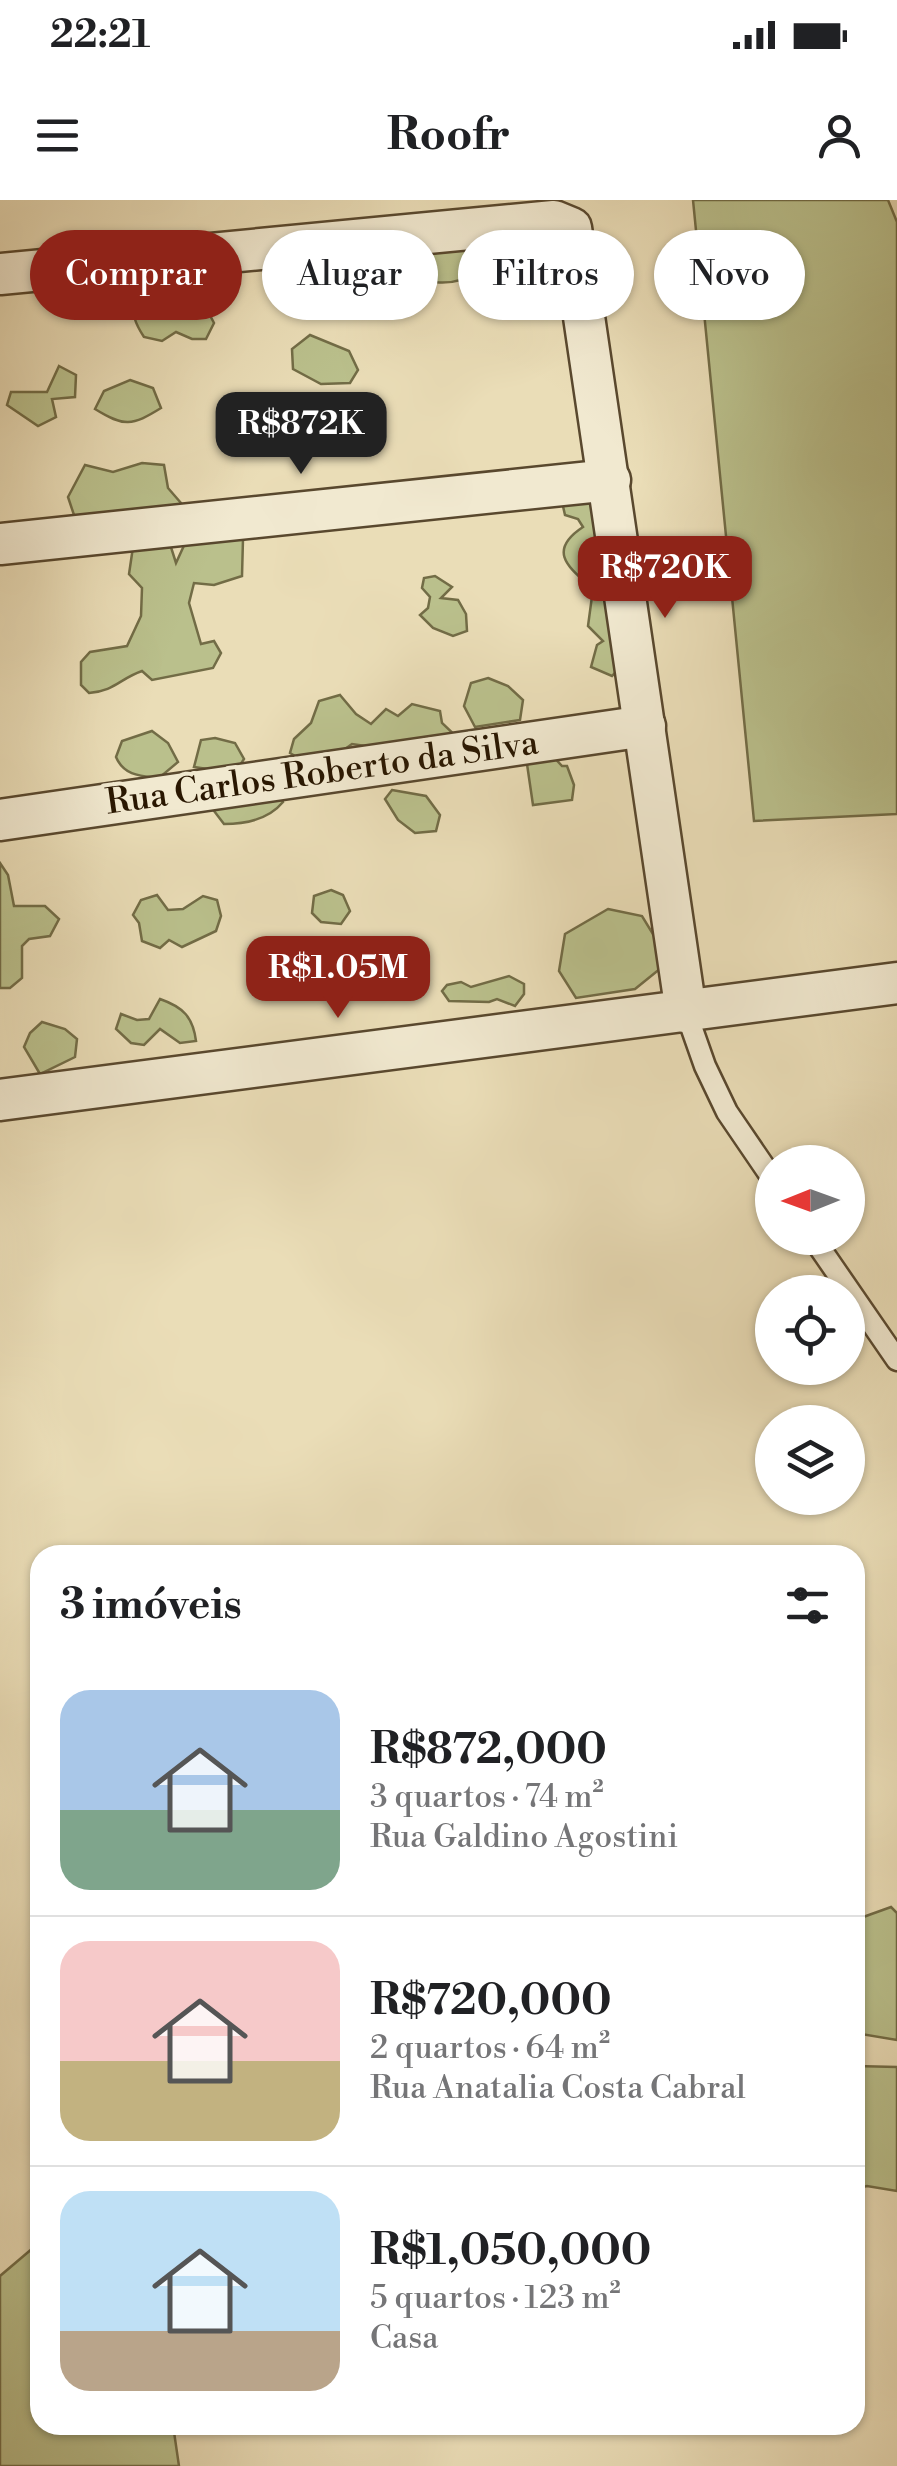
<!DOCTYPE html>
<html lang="pt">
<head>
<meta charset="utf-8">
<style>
  body { margin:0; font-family:"Libre Bodoni",serif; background:#f6f6f6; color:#202124; height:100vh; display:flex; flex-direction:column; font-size:38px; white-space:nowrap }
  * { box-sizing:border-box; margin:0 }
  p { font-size:32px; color:#757577 }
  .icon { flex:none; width:55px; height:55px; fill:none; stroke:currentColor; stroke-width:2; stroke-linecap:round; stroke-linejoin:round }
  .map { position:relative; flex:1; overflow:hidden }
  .details { position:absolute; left:30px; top:1345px; width:835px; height:890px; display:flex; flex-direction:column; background:#fff; border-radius:30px; box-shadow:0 2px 8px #0004 }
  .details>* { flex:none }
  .banner { position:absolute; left:30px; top:30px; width:838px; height:90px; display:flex; gap:20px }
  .needle { width:65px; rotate:269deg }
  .fabs { position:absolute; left:755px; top:945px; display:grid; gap:20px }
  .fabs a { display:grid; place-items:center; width:110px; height:110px; border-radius:50%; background:#fff; box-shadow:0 2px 8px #0004; font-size:50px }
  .price { position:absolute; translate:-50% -85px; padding:0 22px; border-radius:20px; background:#8f2418; color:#fff; font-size:32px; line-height:65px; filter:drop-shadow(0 2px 5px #0008) }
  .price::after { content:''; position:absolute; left:50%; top:60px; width:30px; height:22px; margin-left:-15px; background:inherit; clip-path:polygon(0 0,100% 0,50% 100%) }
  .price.active { background:#222; color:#fff }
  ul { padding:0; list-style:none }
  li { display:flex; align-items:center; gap:30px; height:250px; padding:0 30px }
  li+li { border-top:2px solid #e0e0e0 }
  li span { display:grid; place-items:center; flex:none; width:280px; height:200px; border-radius:30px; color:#555 }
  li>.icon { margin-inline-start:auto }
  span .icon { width:120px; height:120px; fill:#fffc; stroke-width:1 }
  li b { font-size:42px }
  h2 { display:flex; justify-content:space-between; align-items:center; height:120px; padding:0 30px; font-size:42px }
  .tag { padding:0 35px; border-radius:45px; background:#fff; box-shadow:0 2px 8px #0004; font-size:35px; line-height:90px }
  .tag.active { background:#8f2418; color:#fff }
  .status { display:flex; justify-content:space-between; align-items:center; height:70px; padding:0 50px; background:#fff; direction:ltr }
  .status svg { height:28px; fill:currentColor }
  header { display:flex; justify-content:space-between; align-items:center; height:130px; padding:0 30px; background:#fff; font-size:45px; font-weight:800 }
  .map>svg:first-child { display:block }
</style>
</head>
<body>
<div class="status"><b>22:21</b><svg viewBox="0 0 49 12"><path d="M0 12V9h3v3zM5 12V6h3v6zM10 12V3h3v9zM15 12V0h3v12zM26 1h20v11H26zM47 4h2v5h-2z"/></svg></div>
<header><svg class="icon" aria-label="menu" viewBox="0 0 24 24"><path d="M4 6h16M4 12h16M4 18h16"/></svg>Roofr<svg class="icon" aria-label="person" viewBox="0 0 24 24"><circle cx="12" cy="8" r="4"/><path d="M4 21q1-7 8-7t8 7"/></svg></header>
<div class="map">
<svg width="897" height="2266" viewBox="0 0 897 2266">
  <rect width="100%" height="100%" fill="#eaddb7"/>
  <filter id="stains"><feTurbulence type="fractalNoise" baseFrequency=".002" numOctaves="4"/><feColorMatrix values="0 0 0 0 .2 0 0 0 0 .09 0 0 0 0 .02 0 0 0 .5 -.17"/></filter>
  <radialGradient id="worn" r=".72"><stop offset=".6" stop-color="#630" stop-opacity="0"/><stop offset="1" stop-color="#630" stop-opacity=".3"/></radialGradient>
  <g fill="#bac08c" stroke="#726c46" stroke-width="2.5">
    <path d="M693 0H888L897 22V614L754 621Z"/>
    <path d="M400 47H481L483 70C454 88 416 89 396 57Z"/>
    <path d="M321 60 348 64 344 89 302 86 289 75 292 63Z"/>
    <path d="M160 77 179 80 204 104 214 123 206 139H192L176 132 162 141 144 137C126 110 129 91 160 77Z"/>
    <path d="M310 135 349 151 358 170 350 183 321 184 293 169 292 149Z"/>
    <path d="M59 166 76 175 75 197 52 199 56 217 38 226 7 205 11 192H47Z"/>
    <path d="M130 180 153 188 161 208C132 226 124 227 95 209L104 191Z"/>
    <path d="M142 263 164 265 168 288 181 303 176 320 75 318 68 297 85 265 113 272Z"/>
    <path d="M588 286 616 382 604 396 622 404 627 461 612 476 591 467 597 445 603 441 588 426 593 389C571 369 545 352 583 327L578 319 565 315 560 293Z"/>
    <path d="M225 337 243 339 242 376 214 385 194 383 189 403 201 444 214 441 221 453 213 468 152 480 142 471C119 479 115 491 89 493L81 485V462L90 452 127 446 141 416 142 388 129 374 133 347 170 344 176 363 187 339Z"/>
    <path d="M435 376 452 387 441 398 458 400 466 414 467 431 453 436 433 428 420 415 428 408 430 397 422 388 424 378Z"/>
    <path d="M488 478 508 486 523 500 520 520 475 527 464 506 471 483Z"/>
    <path d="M340 495 356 514 371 524 386 509 398 516 412 504 440 511 442 523 461 541 387 549 352 544 338 554 307 563 290 553 294 539 311 523 319 501Z"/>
    <path d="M152 531 168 543 178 562 159 578C141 576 124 576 116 557L122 541Z"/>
    <path d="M215 538 235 543 244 559 235 573 194 567 201 540Z"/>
    <path d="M538 550 550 553 562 566H567L574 585 572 600 533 605 527 564Z"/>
    <path d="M275 587 283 602C269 619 246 624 224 624L211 607Z"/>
    <path d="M392 590 426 596 440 615 436 631 415 633 398 620 385 599Z"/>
    <path d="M0 663 8 675 14 706H45L59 719 50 736 29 739 22 746V778L10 788H0Z"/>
    <path d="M331 690 343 695 350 711 341 724 321 722 312 713 314 696Z"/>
    <path d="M157 695 168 710 183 709 203 696 217 700 221 716 216 731 182 747 169 740 160 748 142 741 139 723 133 715 141 700Z"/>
    <path d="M608 709 642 716 656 739 661 768 635 789 576 798 559 771 565 734Z"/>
    <path d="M509 776 524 784V794L515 806 497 799 489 802 449 801 442 791 447 785 461 782 471 787Z"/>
    <path d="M160 799C183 807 193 817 196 841L180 843 160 829 144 845 131 843 116 829 121 814 137 820 149 819Z"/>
    <path d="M42 822 65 829 77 839 75 857 40 874 24 847 30 833Z"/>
    <path d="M891 1707 897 1713V1840L855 1833V1720Z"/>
    <path d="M855 1866 897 1867V1991L867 1986 855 1989Z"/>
    <path d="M40 2042V2225H173L179 2266H0V2076Z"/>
  </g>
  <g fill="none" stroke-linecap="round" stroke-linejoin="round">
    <g stroke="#59482e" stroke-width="25">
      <g id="service">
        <path d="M686 812 705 866 727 912 772 978"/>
        <path d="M813 1038 897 1160"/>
      </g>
    </g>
    <g stroke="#59482e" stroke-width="45">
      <g id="minor">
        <path d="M0 74 554 21 571 28 686 812"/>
        <path d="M0 344 610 280"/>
        <path d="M0 620 645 526"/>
        <path d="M0 900 897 783"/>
      </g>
    </g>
    <use href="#service" stroke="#f1e9d0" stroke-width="20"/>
    <use href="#minor" stroke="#f1e9d0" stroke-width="40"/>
  </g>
  <g text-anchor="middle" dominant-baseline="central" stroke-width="8" stroke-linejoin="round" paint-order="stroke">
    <g font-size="35" fill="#291701" stroke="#f1e9d0">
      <text transform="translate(322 573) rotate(-8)">Rua Carlos Roberto da Silva</text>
    </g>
  </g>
  <rect width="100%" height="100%" filter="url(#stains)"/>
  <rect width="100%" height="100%" fill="url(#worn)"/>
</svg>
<div class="fabs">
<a><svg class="needle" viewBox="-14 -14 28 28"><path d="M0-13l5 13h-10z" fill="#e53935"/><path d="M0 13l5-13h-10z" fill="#757577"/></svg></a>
<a><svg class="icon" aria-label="locate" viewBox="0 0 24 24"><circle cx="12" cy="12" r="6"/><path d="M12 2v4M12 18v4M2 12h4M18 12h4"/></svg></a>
<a><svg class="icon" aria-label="layers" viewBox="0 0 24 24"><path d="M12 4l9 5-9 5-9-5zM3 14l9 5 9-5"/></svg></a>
</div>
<b class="price active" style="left:301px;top:277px">R$872K</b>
<b class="price" style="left:665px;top:421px">R$720K</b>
<b class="price" style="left:338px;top:821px">R$1.05M</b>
<div class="banner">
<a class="tag active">Comprar</a>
<a class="tag">Alugar</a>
<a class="tag">Filtros</a>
<a class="tag">Novo</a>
</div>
<section class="details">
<h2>3 imóveis<svg class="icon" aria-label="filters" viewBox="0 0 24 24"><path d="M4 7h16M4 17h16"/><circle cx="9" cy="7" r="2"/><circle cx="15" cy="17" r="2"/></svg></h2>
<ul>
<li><span style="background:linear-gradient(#a9c7e8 60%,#7fa58c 0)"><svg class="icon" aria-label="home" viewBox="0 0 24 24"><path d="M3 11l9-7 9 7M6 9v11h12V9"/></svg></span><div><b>R$872,000</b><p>3 quartos · 74 m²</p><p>Rua Galdino Agostini</p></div></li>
<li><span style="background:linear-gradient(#f6c9c9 60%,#c2b280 0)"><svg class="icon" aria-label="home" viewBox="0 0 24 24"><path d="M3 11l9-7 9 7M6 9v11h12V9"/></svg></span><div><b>R$720,000</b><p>2 quartos · 64 m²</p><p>Rua Anatalia Costa Cabral</p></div></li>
<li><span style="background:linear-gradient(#bfe0f5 70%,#b9a48a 0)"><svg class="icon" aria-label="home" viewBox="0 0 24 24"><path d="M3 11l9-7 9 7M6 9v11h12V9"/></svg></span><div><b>R$1,050,000</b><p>5 quartos · 123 m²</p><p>Casa</p></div></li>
</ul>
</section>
</div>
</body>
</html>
